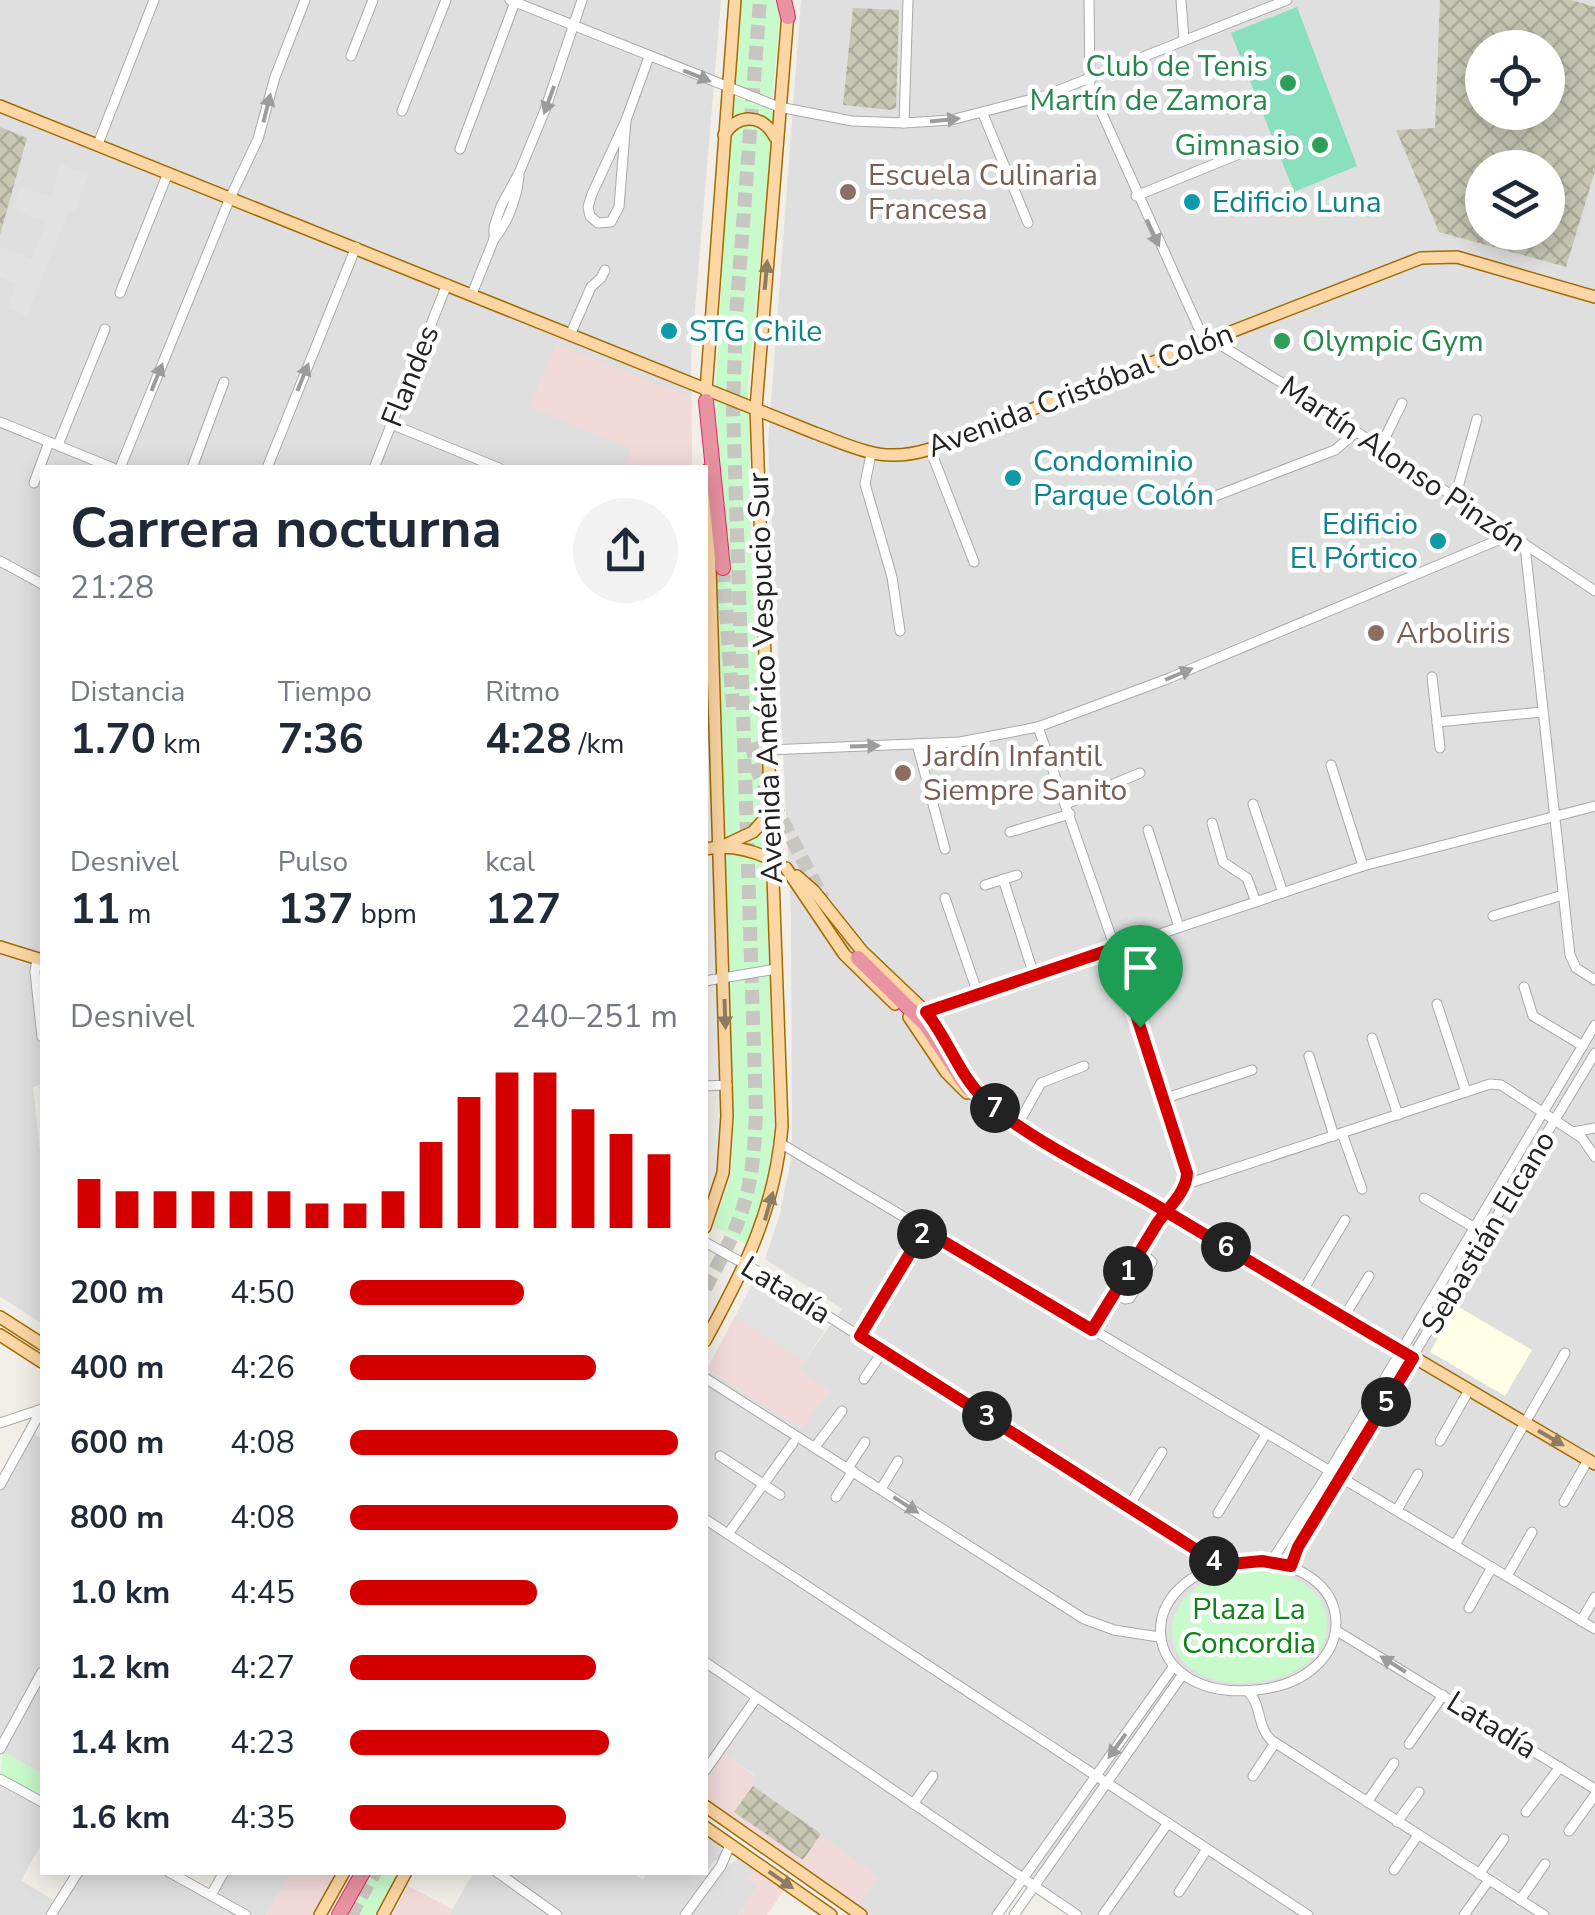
<!DOCTYPE html>
<html lang="es">
<head>
<meta charset="utf-8">
<style>
  :root { --surface:#fff; --page:#f2f2f3; --text:#1f2937; --muted:#747a83; --accent:#d40000 }
  body { margin:0; font-family:"Nunito Sans",sans-serif; background:var(--page); color:var(--text); height:100vh; display:flex; flex-direction:column; font-size:38px; white-space:nowrap }
  * { box-sizing:border-box; margin:0 }
  p { font-size:32px; color:var(--muted) }
  .icon { flex:none; width:55px; height:55px; fill:none; stroke:currentColor; stroke-width:2; stroke-linecap:round; stroke-linejoin:round }
  .map { position:relative; flex:1; overflow:hidden }
  .sheet { position:absolute; left:40px; top:465px; width:668px; height:1410px; display:flex; flex-direction:column; background:var(--surface); border-radius:0px; box-shadow:0 5px 25px #0003 }
  .sheet>* { flex:none }
  .fabs { position:absolute; left:1465px; top:30px; display:grid; gap:20px }
  .fabs a { display:grid; place-items:center; width:100px; height:100px; border-radius:50%; background:var(--surface); box-shadow:0 5px 25px #0003; font-size:50px }
  .pin { position:absolute; display:grid; place-items:center; width:85px; height:85px; color:#fff; margin:-102px -42px; border-radius:50% 50% 50% 0; rotate:-45deg; box-shadow:0 0 10px #0007 }
  .pin .icon { rotate:45deg }
  .km { position:absolute; width:50px; height:50px; margin:-25px; border-radius:50%; background:#222; color:#fff; font-size:28px; line-height:50px; text-align:center }
  .round { display:grid; place-items:center; flex:none; width:105px; height:105px; border-radius:52px; background:var(--page) }
  .overview { display:flex; align-items:center; justify-content:space-between; height:170px; padding:0 30px }
  h1 { font-size:55px; font-weight:700; line-height:75px }
  .figures { display:grid; grid-template-columns:repeat(3,1fr); gap:15px; height:170px; padding:10px 30px }
  .figures div { display:grid; align-content:center }
  .figures b { font-size:42px; font-weight:700 }
  .figures small { font-size:28px; font-weight:400 }
  .figures p { font-size:28px }
  .chart { height:280px; padding:20px 30px }
  .chart p { display:flex; justify-content:space-between }
  .chart svg { width:100%; height:180px; margin-top:10px; stroke:var(--accent); stroke-width:6 }
  ul { padding:0 30px; list-style:none; font-size:32px }
  li { display:grid; grid-template-columns:160px 120px 1fr; align-items:center; height:75px }
  li i { height:25px; border-radius:12px; background:var(--accent) }
  .map>svg:first-child { display:block }
  .residential { fill:#e0dfdf; fill-rule:evenodd }
  .commercial { fill:#f2dad9 }
  .education { fill:#ffffe5 }
  .construction { fill:url(#construction-cross-hatch); fill-rule:evenodd }
  .park { fill:#c8facc }
  .pitch { fill:#88e0be }
  .parking { fill:#e2e2e2 }
  .lines { fill:none; stroke-linecap:round; stroke-linejoin:round }
  .highway-tunnel { stroke:#c8c6c1; stroke-width:14; stroke-dasharray:14 7; stroke-linecap:butt }
  .minor-casing { stroke:#a9a9a9; stroke-width:11 }
  .major-casing { stroke:#a06b00; stroke-width:14 }
  .highway-casing { stroke:#dc2a67; stroke-width:16 }
  .minor { stroke:#fff; stroke-width:9 }
  .major { stroke:#fcd6a4; stroke-width:11 }
  .highway { stroke:#e892a2; stroke-width:14 }
  .oneway { fill:#9c9c9c }
  .oneway2 { fill:#8f7c63 }
  .route-casing { stroke:#fff; stroke-width:20 }
  .route { stroke:#d40000; stroke-width:12 }
  .leisure-dot { fill:#2e9e5b; stroke:#fff; stroke-width:4 }
  .education-dot { fill:#8d6e63; stroke:#fff; stroke-width:4 }
  .culture-dot { fill:#0f9aa8; stroke:#fff; stroke-width:4 }
  .labels { text-anchor:middle; stroke-width:9; stroke-linejoin:round; paint-order:stroke }
  .leisure-label { font-size:30px; fill:#27864d; stroke:#fff; text-anchor:end }
  .education-label { font-size:30px; fill:#785e54; stroke:#fff; text-anchor:start }
  .culture-label { font-size:30px; fill:#0d838f; stroke:#fff; text-anchor:start }
  .street-label { font-size:30px; fill:#222; stroke:#fff }
  .park-label { font-size:30px; fill:#0c8416; stroke:#fff }
</style>
</head>
<body>
<div class="map">
<svg width="1595" height="1915" viewBox="0 0 1595 1915">
  <defs>
    <pattern id="construction-cross-hatch" width="8" height="8" patternUnits="userSpaceOnUse" patternTransform="scale(2.5)"><rect width="8" height="8" fill="#c7c7b4"/><path d="M0 0l8 8M0 8l8-8" fill="none" stroke="#abab9a"/></pattern>
  </defs>
  <rect width="100%" height="100%" fill="#f2efe9"/>
  <g class="residential">
    <polygon points="0,0 721,0 691,357 692,467 42,468 42,1084 33,1087 42,1169 42,1323 0,1297"/>
    <path d="M801 0H1595V1915H1086L705 1656V1376L711 1372 802 1428 798 1370 842 1309 765 1259 780 1214 792 1154 791 916 768 443ZM1482 48H1548V112H1482ZM1482 168H1548V232H1482Z"/>
    <polygon points="33,1433 42,1439 42,1664 0,1741 0,1493"/>
    <polygon points="705,1668 745,1695 748,1701 707,1760"/>
    <polygon points="42,1680 42,1773 3,1752"/>
    <polygon points="761,1706 1015,1879 1018,1882 995,1915 870,1915 857,1906 877,1877 750,1784 755,1775 724,1754 755,1707"/>
    <polygon points="0,1785 42,1808 42,1843 21,1880 56,1902 44,1915 0,1915"/>
    <polygon points="705,1835 719,1845 723,1853 719,1860 715,1860 706,1872 709,1874 679,1915 564,1915 511,1876 513,1872 632,1872 642,1880 648,1873 705,1872"/>
    <polygon points="738,1859 755,1870 748,1879 758,1886 738,1915 690,1915 725,1867"/>
    <polygon points="82,1872 160,1873 238,1915 55,1915"/>
    <polygon points="474,1872 490,1873 552,1915 449,1915"/>
    <polygon points="228,1873 291,1873 266,1915 255,1915 222,1897 219,1890"/>
  </g>
  <g class="commercial">
    <polygon points="556,344 691,397 692,467 624,467 631,449 530,407"/>
    <polygon points="752,1285 824,1331 799,1370 830,1391 802,1428 707,1369"/>
    <polygon points="724,1753 755,1776 750,1784 878,1877 857,1906 705,1799 705,1781"/>
    <polygon points="755,1870 784,1890 767,1915 738,1915 758,1886 748,1879"/>
    <polygon points="297,1872 340,1873 316,1915 266,1915 291,1873"/>
    <polygon points="408,1886 452,1909 449,1915 392,1915"/>
  </g>
  <polygon class="education" points="1457,1306 1532,1350 1505,1396 1430,1352"/>
  <g class="construction">
    <path d="M1440 0H1572L1595 7V171L1566 267 1439 232 1396 130 1435 128ZM1482 48H1548V112H1482ZM1482 168H1548V232H1482Z"/>
    <polygon points="853,8 899,10 896,108 890,110 843,105"/>
    <polygon points="0,127 27,138 0,235"/>
    <polygon points="753,1786 821,1834 803,1860 734,1812"/>
  </g>
  <g class="park">
    <polygon points="741,0 782,0 772,97 734,85"/>
    <path d="M732 96 775 110 748 385 751 557 764 799 774 1131C770 1172 762 1207 747 1245L714 1226 730 1179 734 1133 715 545 714 414Z"/>
    <path d="M1243 1570C1353 1566 1353 1673 1255 1682 1151 1692 1142 1585 1243 1570Z"/>
    <polygon points="3,1752 42,1773 42,1798 0,1775"/>
    <polygon points="370,1873 398,1873 375,1915 344,1915"/>
  </g>
  <polygon class="pitch" points="1297,7 1357,166 1294,192 1231,33"/>
  <g class="parking">
    <polygon points="61,164 89,175 75,210 68,213 27,316 7,308 16,284 0,277 0,246 32,259 46,223 13,209 21,186 50,197"/>
    <polygon points="752,1285 824,1331 804,1361 735,1317"/>
  </g>
  <g class="lines">
    <g class="highway-tunnel">
      <polyline points="723,568 733,707"/>
      <polyline points="751,743 759,775 823,899"/>
      <polyline points="833,919 848,947 858,958"/>
      <path d="M705 1288C745 1217 753 1192 756 1111L733 408 736 316 760 0"/>
      <polyline points="351,1915 375,1872"/>
    </g>
    <defs>
      <g id="minor">
        <polyline points="510,0 779,107 852,121 904,123 951,120 1044,96 1287,0"/>
        <polyline points="1089,0 1090,87 1201,333 1300,394 1595,591"/>
        <polyline points="1181,0 1184,40"/>
        <polyline points="351,56 373,0"/>
        <polyline points="402,111 446,0"/>
        <polyline points="983,114 1028,223"/>
        <polyline points="626,120 619,207 611,222 598,223 590,216 588,207 592,194 626,120 649,57"/>
        <polyline points="904,123 908,0"/>
        <polyline points="98,144 154,0"/>
        <polyline points="460,149 515,2"/>
        <polyline points="1136,196 1249,150"/>
        <path d="M494 239C508 223 517 197 519 176"/>
        <polyline points="120,293 168,173"/>
        <polyline points="472,294 494,239 494,227 501,206 519,173 545,110 582,0"/>
        <polyline points="571,333 591,287 601,278 605,270"/>
        <polyline points="0,422 113,468"/>
        <polyline points="391,424 499,468"/>
        <polyline points="58,445 105,329"/>
        <polyline points="1380,448 1402,403"/>
        <polyline points="930,449 974,562"/>
        <polyline points="871,454 865,484 892,577 900,631"/>
        <polyline points="120,468 230,198 258,139 275,77 305,0"/>
        <polyline points="192,468 224,382"/>
        <polyline points="267,468 356,247"/>
        <polyline points="374,468 447,284"/>
        <polyline points="34,483 49,442"/>
        <polyline points="1455,498 1477,419"/>
        <polyline points="1205,500 1335,450 1356,432"/>
        <polyline points="1525,546 1570,955 1576,968 1595,980"/>
        <polyline points="0,561 42,584"/>
        <polyline points="1432,677 1440,748"/>
        <polyline points="1437,722 1542,712"/>
        <polyline points="1038,727 1115,948 1187,1173 1187,1184 1158,1222 1092,1330"/>
        <polyline points="917,744 945,849"/>
        <polyline points="768,750 960,742 1038,727 1167,679 1510,535"/>
        <polyline points="1331,765 1363,866"/>
        <polyline points="1066,804 1140,773"/>
        <polyline points="1253,804 1283,893"/>
        <polyline points="1212,823 1223,862 1247,878 1256,902"/>
        <polyline points="1148,830 1179,927"/>
        <polyline points="1010,832 1070,814"/>
        <polyline points="1003,879 1034,975"/>
        <polyline points="985,885 1017,875"/>
        <polyline points="945,898 978,994"/>
        <polyline points="1493,916 1563,895"/>
        <polyline points="37,959 35,972 42,1037"/>
        <polyline points="705,981 776,969"/>
        <polyline points="1524,987 1533,1016 1583,1046"/>
        <polyline points="1437,1004 1466,1092"/>
        <polyline points="926,1012 1363,866 1595,806"/>
        <polyline points="1372,1038 1398,1115"/>
        <polyline points="1309,1056 1334,1136"/>
        <polyline points="705,1086 727,1085"/>
        <polyline points="1163,1099 1252,1070"/>
        <polyline points="1018,1124 1041,1083 1084,1066"/>
        <polyline points="1573,1132 1595,1128"/>
        <polyline points="1342,1133 1362,1189"/>
        <polyline points="780,1143 1595,1629"/>
        <polyline points="1187,1184 1490,1084 1501,1085 1582,1138 1595,1157"/>
        <polyline points="1424,1198 1475,1228"/>
        <polyline points="705,1242 757,1271 1220,1565"/>
        <polyline points="1302,1292 1345,1220"/>
        <polyline points="1115,1293 1125,1299 1130,1298 1152,1262 1140,1251"/>
        <polyline points="1344,1317 1369,1276"/>
        <polyline points="860,1337 925,1230"/>
        <polyline points="705,1378 1084,1619 1114,1630 1159,1637"/>
        <polyline points="864,1379 883,1351"/>
        <polyline points="0,1423 42,1409"/>
        <polyline points="1440,1441 1469,1390"/>
        <polyline points="815,1447 842,1411"/>
        <polyline points="720,1456 780,1495"/>
        <polyline points="848,1468 865,1442"/>
        <polyline points="0,1485 42,1409"/>
        <polyline points="881,1489 898,1461"/>
        <polyline points="836,1497 853,1471"/>
        <polyline points="1564,1502 1588,1460"/>
        <polyline points="1129,1506 1162,1452"/>
        <polyline points="1397,1510 1418,1474"/>
        <polyline points="1218,1513 1266,1434"/>
        <polyline points="705,1519 1308,1915"/>
        <polyline points="728,1534 793,1443"/>
        <polyline points="1455,1545 1565,1353"/>
        <path d="M1244 1561C1365 1558 1364 1680 1256 1690 1136 1702 1126 1575 1244 1561Z"/>
        <polyline points="1271,1562 1329,1472 1595,1025"/>
        <polyline points="1291,1566 1298,1547 1595,1053"/>
        <polyline points="1507,1576 1532,1532"/>
        <polyline points="1469,1608 1492,1567"/>
        <polyline points="1581,1621 1595,1597"/>
        <polyline points="1337,1631 1595,1789"/>
        <polyline points="705,1662 1077,1915"/>
        <path d="M1247 1691C1262 1703 1256 1725 1271 1740L1544 1915"/>
        <polyline points="1409,1744 1443,1695"/>
        <polyline points="0,1749 42,1672"/>
        <polyline points="705,1771 757,1697"/>
        <polyline points="1253,1776 1275,1743"/>
        <polyline points="0,1779 42,1802"/>
        <polyline points="1367,1802 1394,1763"/>
        <polyline points="913,1804 933,1776"/>
        <polyline points="1526,1812 1560,1767"/>
        <polyline points="1397,1822 1419,1792"/>
        <polyline points="1569,1831 1595,1795"/>
        <polyline points="1394,1870 1418,1835"/>
        <polyline points="169,1872 246,1915"/>
        <polyline points="497,1872 557,1915"/>
        <polyline points="1479,1874 1504,1839"/>
        <polyline points="1179,1892 1207,1849"/>
        <polyline points="211,1895 224,1872"/>
        <polyline points="1520,1900 1545,1864"/>
        <polyline points="51,1915 78,1872"/>
        <polyline points="685,1915 721,1866 730,1845"/>
        <polyline points="997,1915 1174,1666"/>
        <polyline points="1014,1915 1183,1674"/>
        <polyline points="1103,1915 1168,1823"/>
        <polyline points="1464,1915 1489,1880"/>
      </g>
      <g id="major">
        <path d="M0 106 815 433C859 449 883 464 930 449L1421 258 1457 257 1595 297"/>
        <path d="M724 135C738 113 763 114 775 137"/>
        <polyline points="706,391 735,0"/>
        <polyline points="723,846 753,832 771,812"/>
        <path d="M705 849C730 844 756 851 778 863"/>
        <polyline points="786,868 844,954 895,1004"/>
        <polyline points="797,876 814,891 862,951 926,1012 952,1053"/>
        <polyline points="0,947 42,960"/>
        <polyline points="909,1017 946,1072 967,1093"/>
        <polyline points="1004,1116 1595,1464"/>
        <polyline points="705,1227 723,1173 727,1116 707,470"/>
        <polyline points="0,1317 42,1344"/>
        <polyline points="0,1335 42,1362"/>
        <path d="M705 1341C745 1268 775 1210 782 1126L756 408 788 13"/>
        <polyline points="705,1806 861,1915"/>
        <polyline points="705,1827 831,1915"/>
        <polyline points="320,1915 344,1872"/>
        <polyline points="383,1915 406,1872"/>
      </g>
      <g id="highway">
        <polyline points="784,0 788,17"/>
        <polyline points="706,401 723,568"/>
        <polyline points="858,958 926,1025 968,1088 1008,1118"/>
        <polyline points="339,1915 363,1872"/>
      </g>
    </defs>
    <use href="#minor" class="minor-casing"/>
    <use href="#major" class="major-casing"/>
    <use href="#highway" class="highway-casing"/>
    <use href="#minor" class="minor"/>
    <use href="#major" class="major"/>
    <use href="#highway" class="highway"/>
  </g>
  <defs><path id="oneway-solid" d="M-6-.8H1V-3.2L6.5 0L1 3.2V.8H-6Z" transform="scale(2.5)"/></defs>
  <g class="oneway">
    <use href="#oneway-solid" transform="translate(697 76) rotate(22)"/>
    <use href="#oneway-solid" transform="translate(549 100) rotate(110)"/>
    <use href="#oneway-solid" transform="translate(267 108) rotate(-76)"/>
    <use href="#oneway-solid" transform="translate(945 120) rotate(-6)"/>
    <use href="#oneway-solid" transform="translate(1153 233) rotate(65)"/>
    <use href="#oneway-solid" transform="translate(157 377) rotate(-68)"/>
    <use href="#oneway-solid" transform="translate(303 377) rotate(-68)"/>
    <use href="#oneway-solid" transform="translate(1179 674) rotate(-23)"/>
    <use href="#oneway-solid" transform="translate(865 746) rotate(-2)"/>
    <use href="#oneway-solid" transform="translate(906 1505) rotate(33)"/>
    <use href="#oneway-solid" transform="translate(1393 1664) rotate(-148)"/>
    <use href="#oneway-solid" transform="translate(1117 1746) rotate(126)"/>
  </g>
  <g class="oneway2">
    <use href="#oneway-solid" transform="translate(766 275) rotate(-85)"/>
    <use href="#oneway-solid" transform="translate(725 1014) rotate(88)"/>
    <use href="#oneway-solid" transform="translate(769 1206) rotate(-74)"/>
    <use href="#oneway-solid" transform="translate(1551 1438) rotate(30)"/>
    <use href="#oneway-solid" transform="translate(781 1880) rotate(35)"/>
  </g>
  <g class="lines">
    <defs>
      <path id="route" d="M1140 1027 1187 1173C1187 1191 1169 1207 1158 1222L1092 1330 924 1230 860 1336 1220 1565 1262 1561 1291 1566 1298 1547 1413 1358C1325 1307 1239 1255 1152 1203 1102 1174 1020 1135 981 1096 958 1072 947 1038 926 1012L1115 948 1140 1027"/>
    </defs>
    <use href="#route" class="route-casing"/>
    <use href="#route" class="route"/>
  </g>
  <g class="leisure-dot">
    <circle cx="1288" cy="83" r="10"/>
    <circle cx="1320" cy="145" r="10"/>
    <circle cx="1282" cy="341" r="10"/>
  </g>
  <g class="education-dot">
    <circle cx="848" cy="192" r="10"/>
    <circle cx="1376" cy="633" r="10"/>
    <circle cx="903" cy="773" r="10"/>
  </g>
  <g class="culture-dot">
    <circle cx="1192" cy="202" r="10"/>
    <circle cx="669" cy="331" r="10"/>
    <circle cx="1013" cy="478" r="10"/>
    <circle cx="1438" cy="541" r="10"/>
  </g>
  <g class="labels">
    <g class="leisure-label">
      <text x="1268" y="76">Club de Tenis<tspan x="1268" dy="34">Martín de Zamora</tspan></text>
      <text x="1300" y="155">Gimnasio</text>
      <text x="1302" y="351" text-anchor="start">Olympic Gym</text>
    </g>
    <g class="education-label">
      <text x="868" y="185">Escuela Culinaria<tspan x="868" dy="34">Francesa</tspan></text>
      <text x="1396" y="643">Arboliris</text>
      <text x="923" y="766">Jardín Infantil<tspan x="923" dy="34">Siempre Sanito</tspan></text>
    </g>
    <g class="culture-label">
      <text x="1212" y="212">Edificio Luna</text>
      <text x="689" y="341">STG Chile</text>
      <text x="1033" y="471">Condominio<tspan x="1033" dy="34">Parque Colón</tspan></text>
      <text x="1418" y="534" text-anchor="end">Edificio<tspan x="1418" dy="34">El Pórtico</tspan></text>
    </g>
    <g class="street-label">
      <text transform="translate(410 376) rotate(-68)" y="10">Flandes</text>
      <text transform="translate(1080 390) rotate(-21)" y="10">Avenida Cristóbal Colón</text>
      <text transform="translate(1403 464) rotate(34)" y="10">Martín Alonso Pinzón</text>
      <text transform="translate(765 678) rotate(-92)" y="10">Avenida Américo Vespucio Sur</text>
      <text transform="translate(1488 1232) rotate(-59)" y="10">Sebastián Elcano</text>
      <text transform="translate(786 1290) rotate(32)" y="10">Latadía</text>
      <text transform="translate(1492 1725) rotate(32)" y="10">Latadía</text>
    </g>
    <g class="park-label">
      <text x="1249" y="1619">Plaza La<tspan x="1249" dy="34">Concordia</tspan></text>
    </g>
  </g>
</svg>
<div class="fabs">
<a><svg class="icon" aria-label="locate" viewBox="0 0 24 24"><circle cx="12" cy="12" r="6"/><path d="M12 2v4M12 18v4M2 12h4M18 12h4"/></svg></a>
<a><svg class="icon" aria-label="layers" viewBox="0 0 24 24"><path d="M12 4l9 5-9 5-9-5zM3 14l9 5 9-5"/></svg></a>
</div>
<div class="pin" style="left:1140px;top:1027px;background:#1e9e55"><svg class="icon" aria-label="arrive" viewBox="0 0 24 24"><path d="M6 21V4h12l-3 4 3 4H6"/></svg></div>
<b class="km" style="left:1128px;top:1271px">1</b>
<b class="km" style="left:922px;top:1234px">2</b>
<b class="km" style="left:987px;top:1416px">3</b>
<b class="km" style="left:1214px;top:1561px">4</b>
<b class="km" style="left:1386px;top:1402px">5</b>
<b class="km" style="left:1226px;top:1247px">6</b>
<b class="km" style="left:995px;top:1108px">7</b>
<section class="sheet">
<div class="overview"><div><h1>Carrera nocturna</h1><p>21:28</p></div><a class="round"><svg class="icon" aria-label="share" viewBox="0 0 24 24"><path d="M12 15V3M7 8l5-5 5 5M5 13v7h14v-7"/></svg></a></div>
<div class="figures">
<div><p>Distancia</p><b>1.70<small> km</small></b></div>
<div><p>Tiempo</p><b>7:36</b></div>
<div><p>Ritmo</p><b>4:28<small> /km</small></b></div>
</div>
<div class="figures">
<div><p>Desnivel</p><b>11<small> m</small></b></div>
<div><p>Pulso</p><b>137<small> bpm</small></b></div>
<div><p>kcal</p><b>127</b></div>
</div>
<div class="chart"><p><span>Desnivel</span>240–251 m</p>
<svg viewBox="0 0 160 44" preserveAspectRatio="none"><path d="M5 44V32M15 44V35M25 44V35M35 44V35M45 44V35M55 44V35M65 44V38M75 44V38M85 44V35M95 44V23M105 44V12M115 44V6M125 44V6M135 44V15M145 44V21M155 44V26"/></svg>
</div>
<ul>
<li><b>200 m</b>4:50<i style="width:53%"></i></li>
<li><b>400 m</b>4:26<i style="width:75%"></i></li>
<li><b>600 m</b>4:08<i style="width:100%"></i></li>
<li><b>800 m</b>4:08<i style="width:100%"></i></li>
<li><b>1.0 km</b>4:45<i style="width:57%"></i></li>
<li><b>1.2 km</b>4:27<i style="width:75%"></i></li>
<li><b>1.4 km</b>4:23<i style="width:79%"></i></li>
<li><b>1.6 km</b>4:35<i style="width:66%"></i></li>
</ul>
</section>
</div>
</body>
</html>
